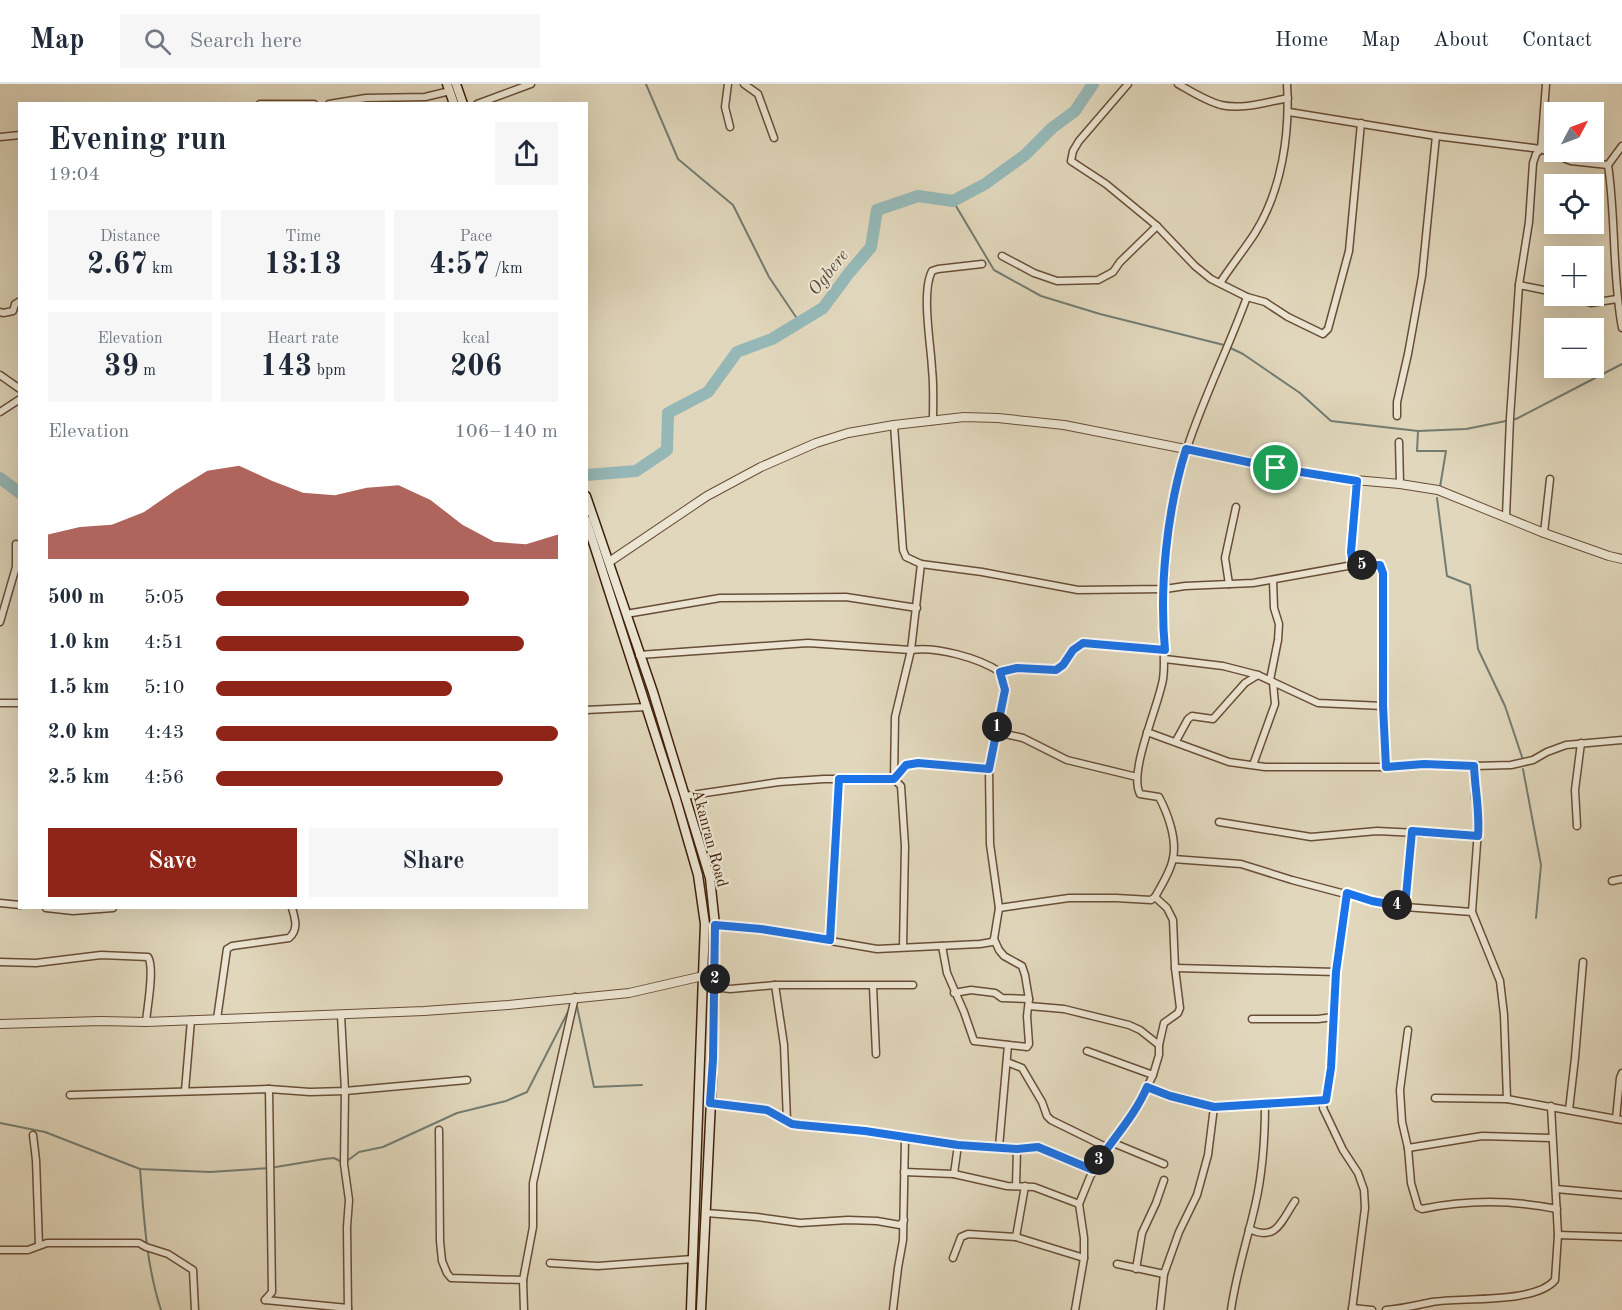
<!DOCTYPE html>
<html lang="en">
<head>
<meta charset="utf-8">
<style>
  :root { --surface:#fff; --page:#f6f6f7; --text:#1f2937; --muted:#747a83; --line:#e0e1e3; --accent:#8f2418 }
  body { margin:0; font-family:"Old Standard TT",serif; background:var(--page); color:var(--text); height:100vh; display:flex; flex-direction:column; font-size:22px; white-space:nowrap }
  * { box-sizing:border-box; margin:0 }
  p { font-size:20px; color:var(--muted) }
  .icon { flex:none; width:33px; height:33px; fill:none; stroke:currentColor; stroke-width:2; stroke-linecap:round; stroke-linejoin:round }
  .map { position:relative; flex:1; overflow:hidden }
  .side { position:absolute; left:18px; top:18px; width:570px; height:807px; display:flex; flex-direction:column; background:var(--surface); border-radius:0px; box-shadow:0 6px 24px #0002 }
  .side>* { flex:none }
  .needle { width:39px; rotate:49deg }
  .buttons { position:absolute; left:1544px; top:18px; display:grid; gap:12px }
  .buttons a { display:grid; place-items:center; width:60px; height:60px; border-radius:0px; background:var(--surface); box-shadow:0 6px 24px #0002; font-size:30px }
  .pin { position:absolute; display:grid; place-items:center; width:51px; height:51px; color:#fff; margin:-26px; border:3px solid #fff; border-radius:50%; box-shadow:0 2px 6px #0007 }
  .km { position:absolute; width:30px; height:30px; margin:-15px; border-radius:50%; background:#222; color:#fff; font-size:16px; line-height:30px; text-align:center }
  .round { display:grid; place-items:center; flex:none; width:63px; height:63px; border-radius:0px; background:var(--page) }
  .summary { display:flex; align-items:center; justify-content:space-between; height:102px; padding:0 30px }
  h1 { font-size:33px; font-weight:700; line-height:45px }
  .stats { display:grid; grid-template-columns:repeat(3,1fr); gap:9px; height:102px; padding:6px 30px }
  .stats div { display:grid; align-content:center; border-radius:0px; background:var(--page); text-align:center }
  .stats b { font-size:30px; font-weight:700 }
  .stats small { font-size:16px; font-weight:400 }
  .stats p { font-size:16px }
  .chart { height:168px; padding:12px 30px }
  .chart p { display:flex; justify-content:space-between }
  .chart svg { width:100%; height:108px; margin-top:6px; fill:var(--accent); opacity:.7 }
  .primary-button { display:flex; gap:12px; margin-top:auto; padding:12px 30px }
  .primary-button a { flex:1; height:69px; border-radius:0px; background:var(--accent); color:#fff; font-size:24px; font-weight:700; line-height:69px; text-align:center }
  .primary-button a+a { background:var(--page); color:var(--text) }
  ul { padding:0 30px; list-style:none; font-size:20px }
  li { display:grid; grid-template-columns:96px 72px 1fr; align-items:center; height:45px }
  li i { height:15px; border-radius:8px; background:var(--accent) }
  header { display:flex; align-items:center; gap:36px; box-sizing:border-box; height:84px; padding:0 30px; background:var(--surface); border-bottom:2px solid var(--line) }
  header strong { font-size:28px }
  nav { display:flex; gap:33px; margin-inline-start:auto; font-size:21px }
  .search { width:420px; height:54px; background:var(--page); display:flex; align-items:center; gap:15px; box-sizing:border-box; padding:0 21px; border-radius:0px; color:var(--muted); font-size:22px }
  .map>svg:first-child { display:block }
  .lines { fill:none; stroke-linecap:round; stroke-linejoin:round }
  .stream { stroke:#737c71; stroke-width:2 }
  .river { stroke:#95b8b7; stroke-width:12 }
  .minor-casing { stroke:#684e36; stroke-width:9 }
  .tertiary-casing { stroke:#684e36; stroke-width:10 }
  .secondary-casing { stroke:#3f2109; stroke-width:11 }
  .minor { stroke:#ece5d3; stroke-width:6 }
  .tertiary { stroke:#ece5d3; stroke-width:8 }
  .secondary { stroke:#ece5d3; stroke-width:8 }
  .route-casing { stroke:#fff; stroke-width:12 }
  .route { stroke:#1a73e8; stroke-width:8 }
  .labels { text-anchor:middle; stroke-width:4.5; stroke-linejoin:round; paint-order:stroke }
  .street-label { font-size:16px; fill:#3f2109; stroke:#ece5d3 }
  .water-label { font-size:18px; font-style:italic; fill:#544734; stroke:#ece5d3 }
</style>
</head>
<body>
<header>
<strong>Map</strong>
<div class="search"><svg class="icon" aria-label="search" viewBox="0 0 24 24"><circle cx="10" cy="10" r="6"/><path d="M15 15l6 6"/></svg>Search here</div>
<nav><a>Home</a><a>Map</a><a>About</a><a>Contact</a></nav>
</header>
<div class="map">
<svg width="1622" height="1226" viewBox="0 0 1622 1226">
  <rect width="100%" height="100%" fill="#e1d7bc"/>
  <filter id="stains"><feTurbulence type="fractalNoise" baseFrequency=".00333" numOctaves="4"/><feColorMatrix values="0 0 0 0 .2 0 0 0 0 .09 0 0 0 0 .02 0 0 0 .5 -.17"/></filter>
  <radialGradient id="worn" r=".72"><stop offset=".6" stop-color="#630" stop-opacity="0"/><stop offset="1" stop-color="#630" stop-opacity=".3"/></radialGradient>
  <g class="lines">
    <g class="stream">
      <polyline points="646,0 678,75 733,121 769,193 800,239"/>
      <polyline points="953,117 994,186 1041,212 1100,230 1224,261 1243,270 1300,309 1331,337 1418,347 1466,345 1516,335 1622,280"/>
      <polyline points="1418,347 1417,367 1446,367 1440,403"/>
      <polyline points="1437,414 1447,492 1470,501 1478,565 1505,622 1523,676"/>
      <polyline points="1523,685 1541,781 1536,834"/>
      <polyline points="576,918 594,1003 642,1001"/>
      <polyline points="0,1039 45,1048 140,1085 210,1088 270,1084 324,1075 334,1074 342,1078"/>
      <polyline points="347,1077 359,1068 383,1063 457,1029 506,1017 527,1008 571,922"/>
      <path d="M140 1085C144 1133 146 1180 161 1226"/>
    </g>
    <g class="river">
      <polyline points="586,391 636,387 667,366 668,329 708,308 737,268 772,255 823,224 849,189 871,163 877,126 918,112 953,117 985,100 1025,71 1052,44 1075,27 1093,0"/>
      <polyline points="0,394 20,409"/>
    </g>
    <defs>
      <g id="minor">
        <polyline points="728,0 725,23 730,43"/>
        <polyline points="744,0 758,10 774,54"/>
        <polyline points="1128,0 1079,57 1073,67 1071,77 1106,100 1157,142 1195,182 1211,195 1247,213 1265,218 1288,233 1323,250 1328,245 1349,167 1361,39"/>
        <path d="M1178 0C1192 8 1206 17 1221 21 1243 26 1267 18 1288 14"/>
        <polyline points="260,20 314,20"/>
        <polyline points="329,20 366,14 425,13 450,7"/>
        <polyline points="477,20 531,0"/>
        <polyline points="1289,28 1436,52 1541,65 1571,77 1608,81"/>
        <polyline points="0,53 20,51"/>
        <path d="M1622 62 1608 81C1616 135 1612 190 1622 244"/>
        <polyline points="1002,172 1034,189 1057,197 1098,196 1113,188 1120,178 1157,142"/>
        <path d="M1220 199C1231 182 1244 166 1255 149 1282 106 1290 49 1287 0"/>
        <polyline points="1519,201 1554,208"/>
        <polyline points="1565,212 1591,219 1617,215"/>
        <polyline points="0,228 3,229 13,227 15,220 20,217"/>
        <polyline points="0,291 20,305"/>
        <polyline points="0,328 20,315"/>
        <polyline points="1397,332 1397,318 1408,270 1422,192 1436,52"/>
        <path d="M933 337C933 320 934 302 932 285 931 261 921 208 932 187L938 185 982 180"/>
        <polyline points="894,341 903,466 906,473 921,480 911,566 895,633 894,695 901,702 905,762 903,863"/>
        <polyline points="1399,358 1400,400"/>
        <polyline points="1506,433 1510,334 1519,201 1529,138 1533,79 1536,70 1541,65 1546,0"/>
        <polyline points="1544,449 1550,395"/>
        <polyline points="921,480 982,488 1078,506 1165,505 1185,502 1253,499 1353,481 1380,481 1383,489 1383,622 1386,683"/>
        <polyline points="1353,481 1351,468 1357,397"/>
        <polyline points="1229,500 1225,474 1236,423"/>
        <polyline points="626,530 720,514 846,513 917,524"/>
        <polyline points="0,538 16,483 16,460"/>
        <path d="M639 571 808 559 911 566C936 562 979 574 1000 588L1005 606 989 685 990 760 999 824 994 855 999 866 1004 872 1022 882 1025 891 1029 915 1027 932 1029 960 1027 963 974 957 964 928 947 889 942 862"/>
        <polyline points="1165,575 1223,582 1258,591 1318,619 1383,622"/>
        <polyline points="1000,588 1017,584 1056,586 1063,581 1073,566 1083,559 1165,566"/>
        <polyline points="1270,596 1278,556 1279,540 1274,524 1273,496"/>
        <polyline points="0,619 20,619"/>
        <polyline points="586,626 647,623"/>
        <polyline points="996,648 1023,654 1067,676 1137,693"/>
        <polyline points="1147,648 1229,678 1265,683 1386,683 1424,680 1474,682 1511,681 1533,676 1547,668 1566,661 1622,656"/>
        <polyline points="1176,657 1188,635 1192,632 1213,635 1245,599 1258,591"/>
        <polyline points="1253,681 1275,620 1273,598"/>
        <polyline points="1474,682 1475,714 1479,732 1472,828 1500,897 1504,931 1507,1015"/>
        <polyline points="685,712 779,698 824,695 894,695 905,681 918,679 989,685"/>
        <polyline points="1219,738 1311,753 1377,747 1478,752"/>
        <polyline points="1577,742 1575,706 1581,659"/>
        <polyline points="1173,775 1241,780 1292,796 1372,817 1405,823 1472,828"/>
        <polyline points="1612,797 1622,795"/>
        <polyline points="1347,809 1336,888 1331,984 1323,1024 1343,1066 1358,1089 1364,1106 1365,1124 1352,1226"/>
        <polyline points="0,819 20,821"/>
        <polyline points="1405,823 1412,747"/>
        <polyline points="46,824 73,827 113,824"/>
        <path d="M999 824 1069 814H1116L1151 816 1155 813C1161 802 1171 787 1173 774 1177 755 1168 730 1159 713L1140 710C1128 688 1159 621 1163 595 1166 574 1162 553 1162 532 1162 521 1164 511 1165 500 1166 479 1167 457 1170 436 1180 358 1220 287 1247 213"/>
        <polyline points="715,841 761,845 877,865 980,860 992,858 994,855"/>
        <polyline points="830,856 839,695"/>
        <path d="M0 878 36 879 101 871 148 873C155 884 147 924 146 938"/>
        <polyline points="1175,884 1336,888"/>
        <polyline points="775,901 784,961 787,1037"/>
        <polyline points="873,902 876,970"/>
        <polyline points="714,903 730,905 775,901 913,901"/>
        <polyline points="954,909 971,906 995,909 1002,914 1029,915"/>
        <polyline points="1029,922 1064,925 1129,941 1140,946 1159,961"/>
        <polyline points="341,931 345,1007 344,1080 349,1116 347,1143 348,1226"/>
        <path d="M217 935 227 865 232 862 289 854C299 845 295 835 292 824"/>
        <polyline points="1252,935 1318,935 1333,933"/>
        <path d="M1408 946 1400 1006 1402 1038 1408 1064 1411 1099 1418 1123 1422 1125C1466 1116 1513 1116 1557 1125"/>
        <polyline points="1087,967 1153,991"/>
        <polyline points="1007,978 1022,984 1042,1018 1047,1032 1051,1036 1106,1063"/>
        <polyline points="1147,1003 1170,1012 1214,1023 1326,1016"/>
        <polyline points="185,1007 191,936"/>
        <polyline points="70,1011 269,1005 310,1008 345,1007 467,996"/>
        <polyline points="1435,1014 1507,1015 1622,1036"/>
        <polyline points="710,1019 767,1026 792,1039 800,1041 865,1047 958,1061 1017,1065 1038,1063 1093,1086"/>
        <polyline points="1569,1026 1575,974 1583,878"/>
        <polyline points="1616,1035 1620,994 1622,989"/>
        <polyline points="439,1046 440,1157 442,1177 447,1189 451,1194 523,1196"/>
        <polyline points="33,1051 36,1076 39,1161"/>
        <polyline points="1111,1058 1164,1080"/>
        <polyline points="999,1063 1008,961"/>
        <polyline points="1408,1064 1482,1052 1551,1054"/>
        <polyline points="904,1088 954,1090 1007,1102 1034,1103 1079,1120"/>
        <polyline points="954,1090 958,1061"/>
        <polyline points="1016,1102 1017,1065"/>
        <polyline points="1556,1105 1622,1111"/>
        <polyline points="706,1129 757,1133 800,1139 848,1136 877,1137 900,1141 904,1136"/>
        <path d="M1249 1145C1277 1158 1281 1137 1295 1117"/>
        <polyline points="1558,1151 1622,1153"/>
        <polyline points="1016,1153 1025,1102"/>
        <polyline points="0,1166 28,1166 47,1159 139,1159 146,1163 168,1170 193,1186 195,1226"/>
        <polyline points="953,1174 961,1153 968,1150 1016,1153 1084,1174"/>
        <polyline points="550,1179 598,1182 693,1175"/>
        <polyline points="1117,1180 1164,1190"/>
        <polyline points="1136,1185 1142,1149 1156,1119 1164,1096"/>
        <polyline points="265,1216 272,1208 269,1005"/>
        <polyline points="265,1216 348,1224"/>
        <polyline points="1352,1224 1372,1226"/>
        <polyline points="524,1226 523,1196 533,1143 533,1099 575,913"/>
        <polyline points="893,1226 898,1184 903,1156 905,1054"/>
        <polyline points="1075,1226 1084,1174 1084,1154 1079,1120 1090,1093 1106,1063 1121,1047 1142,1014 1153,991 1159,971 1159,961 1164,939 1178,929 1180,924 1175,884 1173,836 1167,824 1155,813"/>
        <polyline points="1160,1226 1164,1190 1179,1148 1197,1111 1208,1071 1214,1023"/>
        <path d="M1231 1226C1236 1190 1247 1157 1255 1122 1263 1088 1265 1055 1265 1020"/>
        <path d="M1386 1226C1402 1225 1417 1221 1432 1218 1463 1213 1535 1220 1555 1196L1558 1151 1551 1022"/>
      </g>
      <g id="tertiary">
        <polyline points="609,478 707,412 761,383 816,359 848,349 894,341 964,333 998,334 1064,341 1332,394 1400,400 1438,406 1544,449 1609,472 1622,475"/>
        <polyline points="0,940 101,937 146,938 424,927 508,921 629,909 703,892"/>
      </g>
      <g id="secondary">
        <polyline points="447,0 454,20"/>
        <polyline points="456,0 463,20"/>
        <polyline points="586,412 653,608 710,794 715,841 714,903 713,975 701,1226"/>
        <polyline points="586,436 676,715 698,791 705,840 703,892 691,1226"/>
      </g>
    </defs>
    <use href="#minor" class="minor-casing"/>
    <use href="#tertiary" class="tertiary-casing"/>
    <use href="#secondary" class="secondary-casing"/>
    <use href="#minor" class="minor"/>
    <use href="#tertiary" class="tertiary"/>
    <use href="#secondary" class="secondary"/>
  </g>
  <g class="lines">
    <defs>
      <path id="route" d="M1186 365 1276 384 1357 397 1351 468 1353 482 1380 481 1383 489V622L1386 683 1424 680 1474 682C1475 706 1480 728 1478 752L1412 747 1405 823 1372 817 1347 809 1336 888 1331 984 1326 1016 1214 1023 1170 1012 1147 1003C1134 1034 1110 1057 1093 1086L1038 1063 1017 1065 958 1061 865 1047 800 1041 792 1040 767 1026 710 1019 713 975 715 841 761 845 830 856 839 695H894L906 681 918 679 989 685 1005 606 1000 588 1017 584 1056 586 1063 581 1073 566 1083 559 1165 566C1159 503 1167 426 1186 365Z"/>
    </defs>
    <use href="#route" class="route-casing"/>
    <use href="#route" class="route"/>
  </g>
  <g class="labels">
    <g class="street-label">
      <text transform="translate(711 754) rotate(75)" y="6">Akanran Road</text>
    </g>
    <g class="water-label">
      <text transform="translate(828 188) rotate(-51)" y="6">Ogbere</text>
    </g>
  </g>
  <rect width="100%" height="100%" filter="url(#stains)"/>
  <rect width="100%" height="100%" fill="url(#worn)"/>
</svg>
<div class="buttons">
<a><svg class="needle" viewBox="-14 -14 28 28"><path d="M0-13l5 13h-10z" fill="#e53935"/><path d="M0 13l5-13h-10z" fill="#747a83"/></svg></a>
<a><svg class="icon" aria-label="locate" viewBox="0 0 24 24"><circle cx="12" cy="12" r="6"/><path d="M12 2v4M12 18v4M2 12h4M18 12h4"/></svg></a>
<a>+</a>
<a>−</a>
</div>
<div class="pin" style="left:1276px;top:384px;background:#1e9e55"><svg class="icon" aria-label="arrive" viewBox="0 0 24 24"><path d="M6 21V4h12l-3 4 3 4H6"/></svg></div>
<b class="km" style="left:997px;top:643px">1</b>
<b class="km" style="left:715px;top:895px">2</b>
<b class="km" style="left:1099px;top:1076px">3</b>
<b class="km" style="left:1397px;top:821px">4</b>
<b class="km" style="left:1362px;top:481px">5</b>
<section class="side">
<div class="summary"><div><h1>Evening run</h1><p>19:04</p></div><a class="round"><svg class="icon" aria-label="share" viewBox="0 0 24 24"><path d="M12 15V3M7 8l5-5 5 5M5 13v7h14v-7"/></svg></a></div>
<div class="stats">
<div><p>Distance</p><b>2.67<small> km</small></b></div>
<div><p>Time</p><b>13:13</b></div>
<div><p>Pace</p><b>4:57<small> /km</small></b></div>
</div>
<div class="stats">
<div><p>Elevation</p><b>39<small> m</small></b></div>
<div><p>Heart rate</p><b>143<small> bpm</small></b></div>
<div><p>kcal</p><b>206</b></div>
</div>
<div class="chart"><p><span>Elevation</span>106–140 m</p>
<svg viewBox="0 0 160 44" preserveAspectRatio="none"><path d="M0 44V34L10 31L20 30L30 25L40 16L50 8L60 6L70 12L80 17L90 18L100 15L110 14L120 20L130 30L140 37L150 38L160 34V44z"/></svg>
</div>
<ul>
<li><b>500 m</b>5:05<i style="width:74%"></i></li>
<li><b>1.0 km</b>4:51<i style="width:90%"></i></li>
<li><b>1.5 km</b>5:10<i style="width:69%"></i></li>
<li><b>2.0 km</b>4:43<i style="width:100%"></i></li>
<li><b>2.5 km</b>4:56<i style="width:84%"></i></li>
</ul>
<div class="primary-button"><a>Save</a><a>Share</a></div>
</section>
</div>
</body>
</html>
